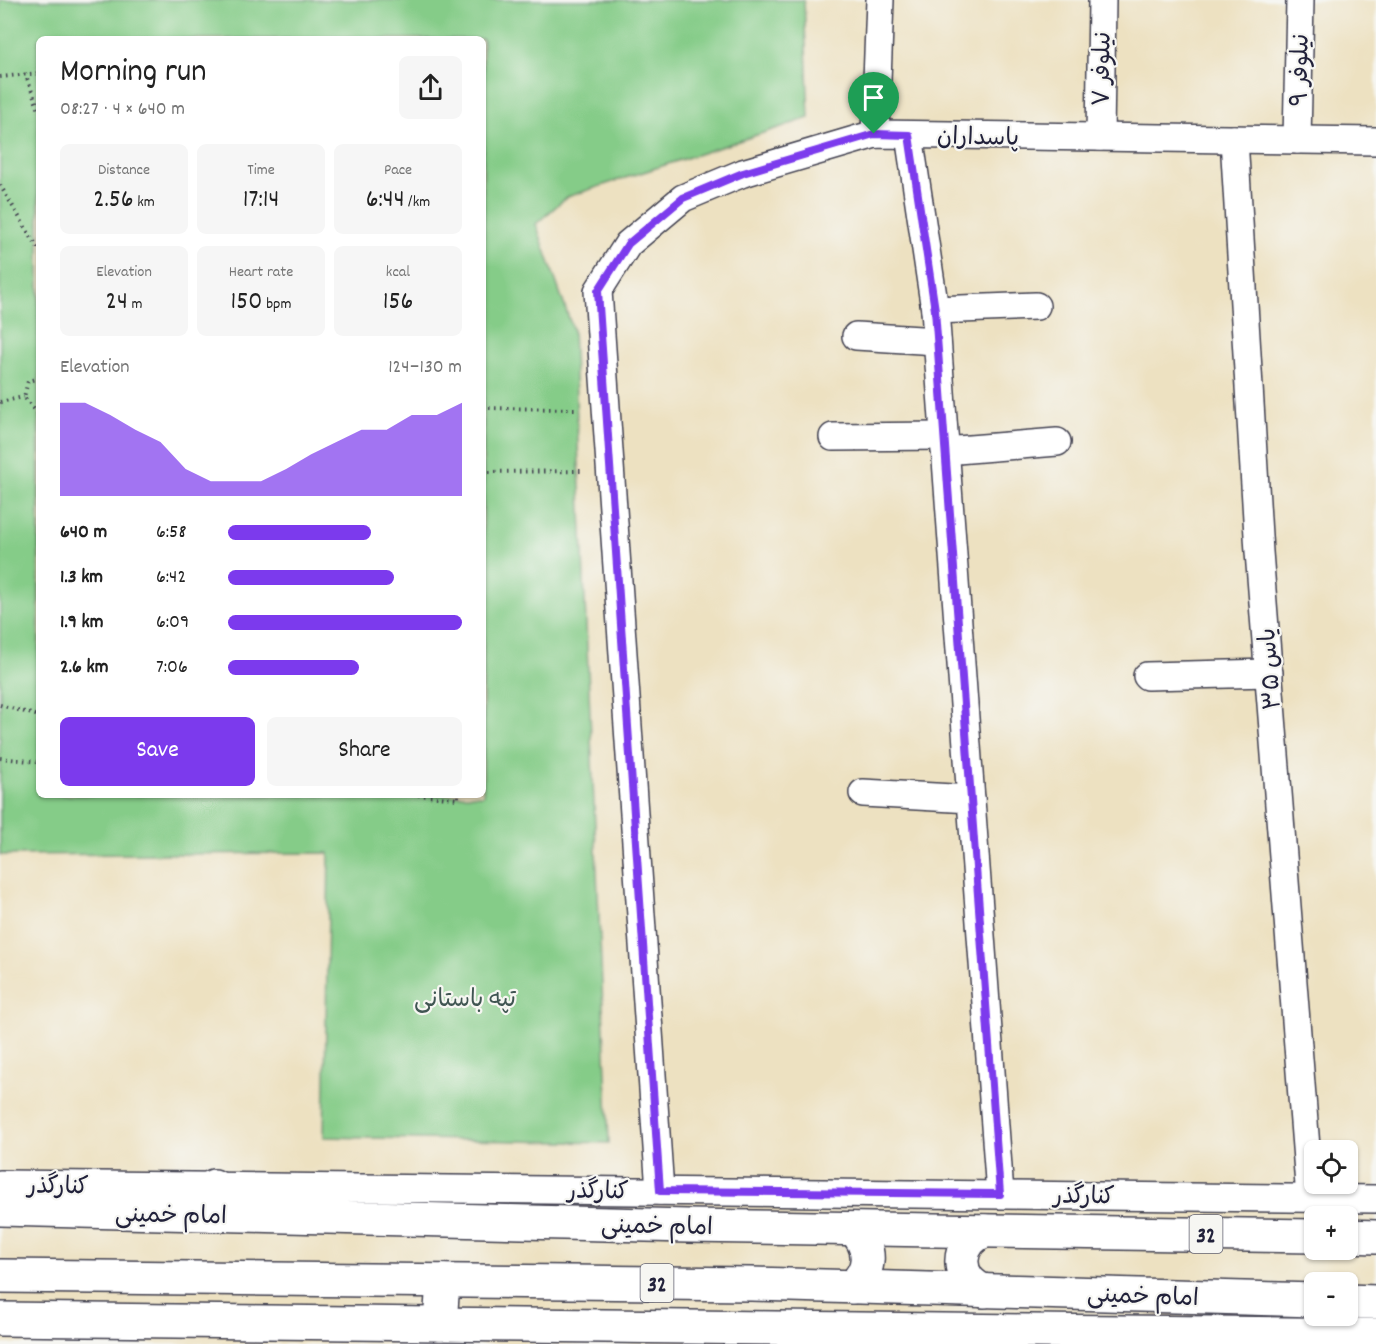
<!DOCTYPE html>
<html lang="en">
<head>
<meta charset="utf-8">
<style>
  :root { --surface:#fff; --page:#f6f6f6; --text:#222; --muted:#767676; --accent:#7c3aed }
  body { margin:0; font-family:Dekko,"Playpen Sans Arabic",sans-serif; background:var(--page); color:var(--text); height:100vh; display:flex; flex-direction:column; font-size:22px; white-space:nowrap }
  * { box-sizing:border-box; margin:0 }
  p { font-size:20px; color:var(--muted) }
  .icon { flex:none; width:33px; height:33px; fill:none; stroke:currentColor; stroke-width:2; stroke-linecap:round; stroke-linejoin:round }
  .map { position:relative; flex:1; overflow:hidden }
  .panel { position:absolute; left:36px; top:36px; width:450px; height:762px; display:flex; flex-direction:column; background:var(--surface); border-radius:9px; box-shadow:0 2px 4px #0004 }
  .panel>* { flex:none }
  .fabs { position:absolute; left:1304px; top:1140px; display:grid; gap:12px }
  .fabs a { display:grid; place-items:center; width:54px; height:54px; border-radius:9px; background:var(--surface); box-shadow:0 2px 4px #0004; font-size:30px }
  .pin { position:absolute; display:grid; place-items:center; width:51px; height:51px; color:#fff; margin:-62px -26px; border-radius:50% 50% 50% 0; rotate:-45deg; box-shadow:0 0 6px #0007 }
  .pin .icon { rotate:45deg }
  .round { display:grid; place-items:center; flex:none; width:63px; height:63px; border-radius:9px; background:var(--page) }
  .headline { display:flex; align-items:center; justify-content:space-between; height:102px; padding:0 24px }
  h1 { font-size:33px; font-weight:600; line-height:45px }
  .stats { display:grid; grid-template-columns:repeat(3,1fr); gap:9px; height:102px; padding:6px 24px }
  .stats div { display:grid; align-content:center; border-radius:9px; background:var(--page); text-align:center }
  .stats b { font-size:26px; font-weight:600 }
  .stats small { font-size:16px; font-weight:400 }
  .stats p { font-size:16px }
  .chart { height:168px; padding:12px 24px }
  .chart p { display:flex; justify-content:space-between }
  .chart svg { width:100%; height:108px; margin-top:6px; fill:var(--accent); opacity:.7 }
  .cta { display:flex; gap:12px; margin-top:auto; padding:12px 24px }
  .cta a { flex:1; height:69px; border-radius:9px; background:var(--accent); color:#fff; font-size:24px; font-weight:600; line-height:69px; text-align:center }
  .cta a+a { background:var(--page); color:var(--text) }
  ul { padding:0 24px; list-style:none; font-size:20px }
  li { display:grid; grid-template-columns:96px 72px 1fr; align-items:center; height:45px }
  li i { height:15px; border-radius:8px; background:var(--accent) }
  .map>svg:first-child { display:block }
  .green { fill:#85cc88; stroke:#547762; stroke-width:1.5; fill-rule:evenodd }
  .lines { fill:none; stroke-linecap:round; stroke-linejoin:round }
  .minor-casing { stroke:#403f4f; stroke-width:30 }
  .major-casing { stroke:#403f4f; stroke-width:36 }
  .highway-casing { stroke:#403f4f; stroke-width:36 }
  .path { stroke:#403f4f; stroke-width:4; stroke-dasharray:1.5 4.5; stroke-linecap:butt }
  .minor { stroke:#fff; stroke-width:27 }
  .major { stroke:#fff; stroke-width:33 }
  .highway { stroke:#fff; stroke-width:33 }
  .route-casing { stroke:#fff; stroke-width:12 }
  .route { stroke:#7c3aed; stroke-width:8 }
  .labels { text-anchor:middle; stroke-width:4.5; stroke-linejoin:round; paint-order:stroke }
  .shield { fill:#f6f6f2; stroke:#626272; stroke-width:1.5 }
  .shield-label { font-size:22px; font-weight:bold; fill:#22223b }
  .street-label { font-size:24px; fill:#22223b; stroke:#f6f6f2 }
  .park-label { font-size:24px; fill:#405552; stroke:#f6f6f2 }
</style>
</head>
<body>
<div class="map">
<svg width="1376" height="1344" viewBox="0 0 1376 1344">
  <rect width="100%" height="100%" fill="#f6f6f2"/>
  <filter id="ink" filterUnits="userSpaceOnUse"><feTurbulence type="fractalNoise" baseFrequency=".0167" numOctaves="2"/><feDisplacementMap in="SourceGraphic" scale="12" xChannelSelector="R" yChannelSelector="G"/><feConvolveMatrix kernelMatrix="1 2 1 2 8 2 1 2 1" color-interpolation-filters="sRGB"/></filter>
  <filter id="wash" filterUnits="userSpaceOnUse"><feTurbulence type="fractalNoise" baseFrequency=".008" numOctaves="4" result="noise"/><feDisplacementMap in="SourceGraphic" scale="24" xChannelSelector="R" yChannelSelector="G"/><feGaussianBlur stdDeviation="1.35" result="paint"/><feColorMatrix in="noise" values="0 0 0 0 0 0 0 0 0 0 0 0 0 0 0 0 0 1.4 0 .05"/><feComposite in="paint" operator="in"/></filter>
  <g filter="url(#wash)">
    <rect width="100%" height="100%" fill="#ede1c1"/>
    <path class="green" d="M0 0H804L809 118 567 197 536 224 573 330 609 1143 324 1137 329 853 0 855ZM39 39H483V795H39Z"/>
  </g>
  <g filter="url(#ink)">
    <g class="lines">
      <defs>
        <g id="minor">
          <polyline points="875,134 880,0"/>
          <polyline points="909,135 935,310 1000,1194"/>
          <polyline points="1100,137 1102,0"/>
          <polyline points="1234,139 1259,552 1310,1198"/>
          <polyline points="1297,140 1300,0"/>
          <polyline points="935,310 1036,306"/>
          <polyline points="856,336 937,341"/>
          <polyline points="833,437 944,436"/>
          <polyline points="945,451 1057,442"/>
          <polyline points="1147,676 1269,673"/>
          <polyline points="863,793 971,799"/>
          <polyline points="0,1184 1376,1199"/>
          <polyline points="660,1191 598,291 628,244 683,198 743,173 875,134 1376,141"/>
        </g>
        <polyline id="major" points="0,1319 1376,1335"/>
        <g id="highway">
          <polyline points="214,1186 214,1215"/>
          <polyline points="0,1209 688,1226 1314,1236"/>
          <path d="M984 1231C955 1243 954 1279 984 1291"/>
          <polyline points="1347,1236 1376,1237"/>
          <polyline points="0,1276 751,1284 1314,1300"/>
          <path d="M852 1287C872 1270 872 1248 854 1229"/>
          <polyline points="1347,1301 1376,1302"/>
          <polyline points="440,1324 443,1281"/>
        </g>
      </defs>
      <use href="#minor" class="minor-casing"/>
      <use href="#major" class="major-casing"/>
      <use href="#highway" class="highway-casing"/>
      <g class="path">
        <polyline points="25,73 39,110"/>
        <polyline points="0,77 39,73"/>
        <polyline points="0,185 39,250"/>
        <polyline points="39,378 28,381 24,397 39,415"/>
        <polyline points="0,402 24,397"/>
        <polyline points="483,408 579,409"/>
        <polyline points="483,472 583,471"/>
        <polyline points="0,705 39,716"/>
        <polyline points="0,758 39,762"/>
        <polyline points="418,795 458,799 458,795"/>
      </g>
      <use href="#minor" class="minor"/>
      <use href="#major" class="major"/>
      <use href="#highway" class="highway"/>
    </g>
  </g>
  <g class="lines" filter="url(#ink)">
    <defs>
      <polygon id="route" points="874,134 909,135 935,310 1000,1194 660,1191 598,291 628,244 683,198 743,173"/>
    </defs>
    <use href="#route" class="route-casing"/>
    <use href="#route" class="route"/>
  </g>
  <g class="labels">
    <g class="shield">
      <rect x="1189.5" y="1215" width="33" height="38" rx="4.5"/>
      <rect x="640.5" y="1264" width="33" height="38" rx="4.5"/>
    </g>
    <g class="shield-label">
      <text x="1206" y="1242">32</text>
      <text x="657" y="1291">32</text>
    </g>
    <g class="street-label">
      <text transform="translate(1101 69) rotate(-89)" y="8">نیلوفر ۷</text>
      <text transform="translate(1299 70) rotate(-89)" y="8">نیلوفر ۹</text>
      <text transform="translate(978 136) rotate(1)" y="8">پاسداران</text>
      <text transform="translate(1269 669) rotate(-94)" y="8">یاس ۳۵</text>
      <text transform="translate(58 1185) rotate(1)" y="8">کنارگذر</text>
      <text transform="translate(598 1190) rotate(1)" y="8">کنارگذر</text>
      <text transform="translate(1084 1195) rotate(1)" y="8">کنارگذر</text>
      <text transform="translate(171 1214) rotate(1)" y="8">امام خمینی</text>
      <text transform="translate(657 1225) rotate(1)" y="8">امام خمینی</text>
      <text transform="translate(1143 1295) rotate(2)" y="8">امام خمینی</text>
    </g>
    <g class="park-label">
      <text x="465" y="1006">تپه باستانی</text>
    </g>
  </g>
</svg>
<div class="fabs">
<a><svg class="icon" aria-label="locate" viewBox="0 0 24 24"><circle cx="12" cy="12" r="6"/><path d="M12 2v4M12 18v4M2 12h4M18 12h4"/></svg></a>
<a>+</a>
<a>−</a>
</div>
<div class="pin" style="left:874px;top:134px;background:#1e9e55"><svg class="icon" aria-label="arrive" viewBox="0 0 24 24"><path d="M6 21V4h12l-3 4 3 4H6"/></svg></div>
<section class="panel">
<div class="headline"><div><h1>Morning run</h1><p>08:27 · 4 × 640 m</p></div><a class="round"><svg class="icon" aria-label="share" viewBox="0 0 24 24"><path d="M12 15V3M7 8l5-5 5 5M5 13v7h14v-7"/></svg></a></div>
<div class="stats">
<div><p>Distance</p><b>2.56<small> km</small></b></div>
<div><p>Time</p><b>17:14</b></div>
<div><p>Pace</p><b>6:44<small> /km</small></b></div>
</div>
<div class="stats">
<div><p>Elevation</p><b>24<small> m</small></b></div>
<div><p>Heart rate</p><b>150<small> bpm</small></b></div>
<div><p>kcal</p><b>156</b></div>
</div>
<div class="chart"><p><span>Elevation</span>124–130 m</p>
<svg viewBox="0 0 160 44" preserveAspectRatio="none"><path d="M0 44V6L10 6L20 11L30 17L40 22L50 33L60 38L70 38L80 38L90 33L100 27L110 22L120 17L130 17L140 11L150 11L160 6V44z"/></svg>
</div>
<ul>
<li><b>640 m</b>6:58<i style="width:61%"></i></li>
<li><b>1.3 km</b>6:42<i style="width:71%"></i></li>
<li><b>1.9 km</b>6:09<i style="width:100%"></i></li>
<li><b>2.6 km</b>7:06<i style="width:56%"></i></li>
</ul>
<div class="cta"><a>Save</a><a>Share</a></div>
</section>
</div>
</body>
</html>
